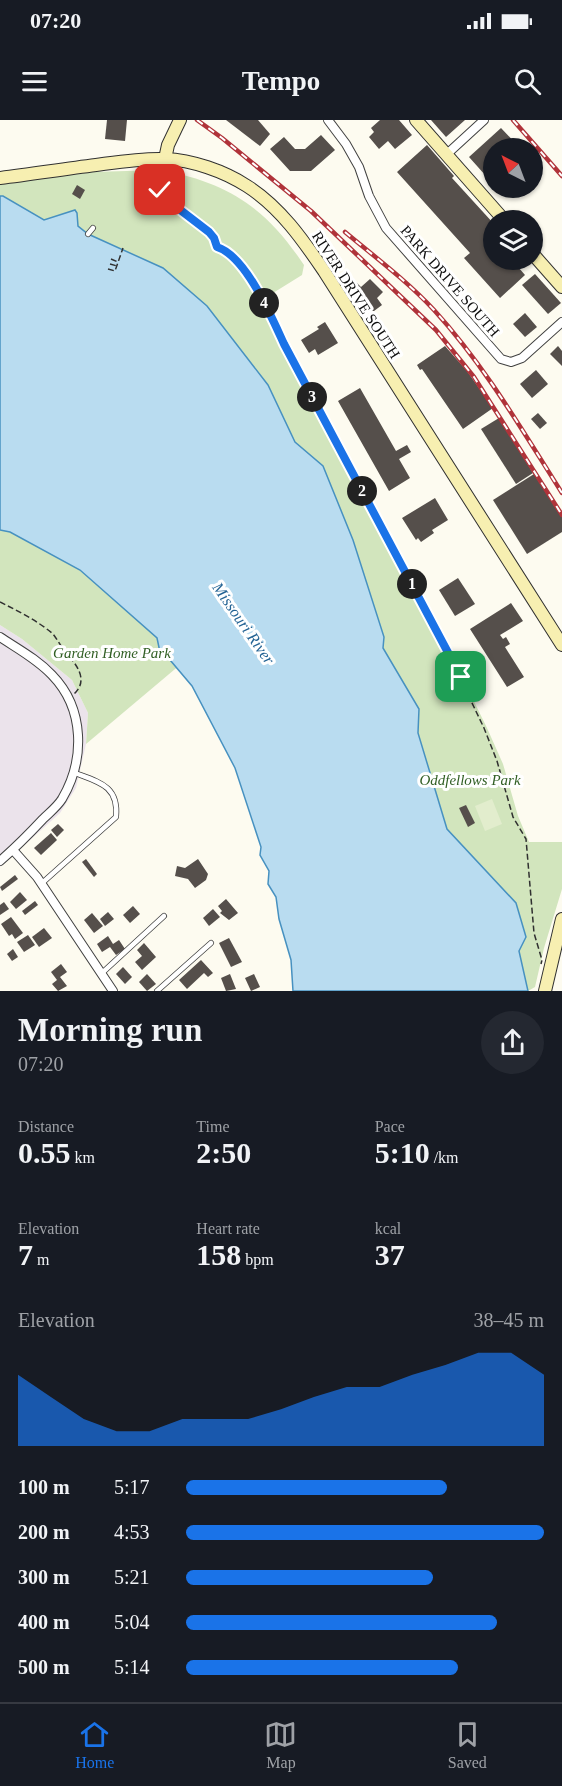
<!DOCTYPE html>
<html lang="en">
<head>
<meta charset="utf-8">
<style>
  :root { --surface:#171b24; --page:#242831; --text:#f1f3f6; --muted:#9ea1a6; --line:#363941; --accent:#1a73e8 }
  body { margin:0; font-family:Georgia,serif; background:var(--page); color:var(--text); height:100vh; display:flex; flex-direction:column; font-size:22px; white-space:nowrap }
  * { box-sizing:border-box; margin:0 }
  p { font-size:20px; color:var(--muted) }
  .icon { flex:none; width:33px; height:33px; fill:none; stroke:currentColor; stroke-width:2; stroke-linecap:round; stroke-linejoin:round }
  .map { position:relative; height:871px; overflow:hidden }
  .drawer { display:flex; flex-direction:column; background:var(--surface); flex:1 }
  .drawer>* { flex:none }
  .needle { width:39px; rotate:318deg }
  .buttons { position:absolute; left:483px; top:18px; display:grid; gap:12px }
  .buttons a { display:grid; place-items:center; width:60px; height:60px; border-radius:50%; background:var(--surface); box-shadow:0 2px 4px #0004; font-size:30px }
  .pin { position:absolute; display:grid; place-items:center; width:51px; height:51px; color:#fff; margin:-26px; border-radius:12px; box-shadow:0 3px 9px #0006 }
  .km { position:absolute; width:30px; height:30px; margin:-15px; border-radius:50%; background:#222; color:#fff; font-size:16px; line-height:30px; text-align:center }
  .round { display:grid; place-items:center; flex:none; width:63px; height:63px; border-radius:32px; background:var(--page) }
  .headline { display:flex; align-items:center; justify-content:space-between; height:102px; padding:0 18px }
  h1 { font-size:33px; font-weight:600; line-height:45px }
  .stats { display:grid; grid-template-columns:repeat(3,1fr); gap:9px; height:102px; padding:6px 18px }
  .stats div { display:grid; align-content:center }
  .stats b { font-size:30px; font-weight:600 }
  .stats small { font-size:16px; font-weight:400 }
  .stats p { font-size:16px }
  .chart { height:168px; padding:12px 18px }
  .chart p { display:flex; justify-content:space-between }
  .chart svg { width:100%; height:108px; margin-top:6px; fill:var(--accent); opacity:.7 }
  ul { padding:0 18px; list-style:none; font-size:20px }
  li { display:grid; grid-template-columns:96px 72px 1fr; align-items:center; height:45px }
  li i { height:15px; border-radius:8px; background:var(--accent) }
  .status { display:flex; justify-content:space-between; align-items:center; height:42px; padding:0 30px; background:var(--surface); direction:ltr }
  .status svg { height:16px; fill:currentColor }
  header { display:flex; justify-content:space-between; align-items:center; height:78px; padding:0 18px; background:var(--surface); font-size:27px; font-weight:600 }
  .tabs { display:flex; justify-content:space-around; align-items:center; height:84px; border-top:2px solid var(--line); background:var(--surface); font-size:16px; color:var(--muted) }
  .tabs a { display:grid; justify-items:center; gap:3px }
  .tabs .active { color:var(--accent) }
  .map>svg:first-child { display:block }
  .industrial { fill:#ebe3eb }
  .green { fill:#d2e5bd }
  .pitch { fill:#e2edcd }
  .water { fill:#b9dcf0; stroke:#4791c0; stroke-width:1.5 }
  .building { fill:#554f4b }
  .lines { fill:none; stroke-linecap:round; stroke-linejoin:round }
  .lane-casing { stroke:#414141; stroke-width:6 }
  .street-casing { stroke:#414141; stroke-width:10 }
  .secondary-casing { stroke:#303030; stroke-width:14 }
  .path { stroke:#303030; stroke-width:1.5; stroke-dasharray:6 3; stroke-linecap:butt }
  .lane { stroke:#fff; stroke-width:4.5 }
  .street { stroke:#fff; stroke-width:8 }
  .secondary { stroke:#f7efb1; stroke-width:12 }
  .rail-casing { stroke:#b0333a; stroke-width:4.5 }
  .rail { stroke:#fff; stroke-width:2; stroke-dasharray:7; stroke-linecap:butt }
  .route-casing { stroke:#fff; stroke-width:12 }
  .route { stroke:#1a73e8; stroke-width:8 }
  .labels { text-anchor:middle; stroke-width:6; stroke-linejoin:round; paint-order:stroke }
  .street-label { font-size:15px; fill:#0e0e0e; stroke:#fff }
  .park-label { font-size:15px; font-style:italic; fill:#315f24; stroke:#fff }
  .water-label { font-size:16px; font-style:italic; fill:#236394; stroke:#fff }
</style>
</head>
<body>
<div class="status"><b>07:20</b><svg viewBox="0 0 49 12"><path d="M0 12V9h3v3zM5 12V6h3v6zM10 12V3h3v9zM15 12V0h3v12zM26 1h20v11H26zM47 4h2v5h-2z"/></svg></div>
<header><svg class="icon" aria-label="menu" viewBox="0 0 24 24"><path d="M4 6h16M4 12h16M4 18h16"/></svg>Tempo<svg class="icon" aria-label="search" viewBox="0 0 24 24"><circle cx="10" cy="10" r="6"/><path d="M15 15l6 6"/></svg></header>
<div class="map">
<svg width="562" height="871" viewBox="0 0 562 871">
  <rect width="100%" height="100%" fill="#fdfbf0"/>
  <polygon class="industrial" points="0,505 22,519 72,560 88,593 86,624 76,668 60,693 0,747"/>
  <g class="green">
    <path d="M161 50C229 63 266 88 304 145L302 155 265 178 323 293 439 510 487 608 503 644 518 696 529 722H562V769L544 828 535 867 528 871 519 831 526 817 516 783 447 709 418 613 419 589 383 528 384 517 353 420 323 346 295 322 268 265 163 148 88 114 78 106 77 93 44 100 3 76H0V64L92 52Z"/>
    <polygon points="0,406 52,424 141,491 181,544 86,624 88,593 72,560 22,519 0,505"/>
  </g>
  <polygon class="pitch" points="492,679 502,704 485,711 475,686"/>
  <polygon class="water" points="0,76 3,76 44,100 75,90 77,93 78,106 88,114 163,148 207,186 268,265 295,322 323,346 353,420 384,517 383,528 419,589 418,613 447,709 516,783 526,817 519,831 528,871 293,871 291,840 279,799 276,777 268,764 269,751 260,735 261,727 235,648 192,566 170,540 161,537 157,518 80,450 10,412 0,410"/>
  <g class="building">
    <polygon points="107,0 127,0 125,21 105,19"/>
    <polygon points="226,0 258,0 270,14 260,26"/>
    <polygon points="380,0 399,0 412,15 395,29 388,21 379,29 369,17 374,12 371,8"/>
    <polygon points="431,0 465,0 446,17"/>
    <polygon points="501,8 520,28 494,28 494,65 469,37"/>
    <polygon points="321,15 335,30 311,51 290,51 270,29 284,17 295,29 305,29"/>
    <polygon points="427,25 454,56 452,58 494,104 494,140 512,140 525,155 500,178 464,138 470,133 397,52"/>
    <polygon points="77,65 85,70 80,79 72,74"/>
    <polygon points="535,154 561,183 548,194 522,165"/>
    <polygon points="350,156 361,167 370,159 383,172 377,178 382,185 374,191 367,191 365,196 341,163"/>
    <polygon points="525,193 537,207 525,217 513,204"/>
    <polygon points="325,202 338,223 318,235 315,229 309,233 301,220 319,209 317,207"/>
    <polygon points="445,226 467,251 493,288 463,309 422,249 420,250 417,245"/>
    <polygon points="558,226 562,231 562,246 550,234"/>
    <polygon points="536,250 548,264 532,278 520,264"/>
    <polygon points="360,268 396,331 407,325 411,332 399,339 410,358 389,371 338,281"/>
    <polygon points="538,293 547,303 540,309 531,299"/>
    <polygon points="499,298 533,353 516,364 481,309"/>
    <polygon points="534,354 562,397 562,412 527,434 493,380"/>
    <polygon points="435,378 448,400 432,410 434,413 421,422 418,418 416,420 402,398"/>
    <polygon points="458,458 475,484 455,496 439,470"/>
    <polygon points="511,483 523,501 500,515 503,519 506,517 510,524 505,527 524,557 507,567 470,509"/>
    <polygon points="466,685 475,703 468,707 459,688"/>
    <polygon points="58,704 64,710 57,717 51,710"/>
    <polygon points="51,713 57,720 41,735 34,728"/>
    <polygon points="86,739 97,754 94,757 82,742"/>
    <polygon points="198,739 208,754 206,760 195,768 188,759 175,756 177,746 185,748"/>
    <polygon points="15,755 18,759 2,771 0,767"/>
    <polygon points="20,772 27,780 16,789 10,782"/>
    <polygon points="226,779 238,793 229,800 220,793 222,791 218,786"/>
    <polygon points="35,781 38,785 25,795 22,791"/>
    <polygon points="4,782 9,789 0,795 0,785"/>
    <polygon points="133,786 140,794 130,803 123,795"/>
    <polygon points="213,789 220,797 209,806 203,798"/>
    <polygon points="108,792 114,799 105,806 100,799"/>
    <polygon points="92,793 103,806 94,813 84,800"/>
    <polygon points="11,797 23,813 15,819 12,814 9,816 1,804"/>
    <polygon points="44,808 52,818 39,827 32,817"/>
    <polygon points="28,815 35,825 24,832 17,822"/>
    <polygon points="108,816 113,824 119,820 125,829 116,835 110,827 102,832 97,824"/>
    <polygon points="229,818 242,842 231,847 219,823"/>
    <polygon points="144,823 156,837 142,850 135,842 142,836 137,830"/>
    <polygon points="13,829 18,837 12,841 7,834"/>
    <polygon points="201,840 213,853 208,857 204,853 187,869 179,860"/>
    <polygon points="61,844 67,852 60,857 67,866 58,871 52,864 57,860 51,852"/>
    <polygon points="123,847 132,857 125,864 116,854"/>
    <polygon points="147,854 156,864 147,871 139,862"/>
    <polygon points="230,854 236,869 226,871 221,858"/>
    <polygon points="254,854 260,867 251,871 245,858"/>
  </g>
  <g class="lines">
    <defs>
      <g id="lane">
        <polyline points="88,114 93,108"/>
        <path d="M41 764 116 697C119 666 99 662 75 653"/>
        <polyline points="102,853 164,796"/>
        <polyline points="157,871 211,823"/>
      </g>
      <g id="street">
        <polyline points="328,0 346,24 359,47 369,76 386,108 501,239 511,242 522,238 562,202"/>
        <polyline points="447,34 484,0"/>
        <path d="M0 517C18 529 37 539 52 555 85 589 85 640 62 679 57 687 49 693 43 699 29 714 15 728 0 741"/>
        <polyline points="13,730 37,757 113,871"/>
      </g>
      <g id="secondary">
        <polyline points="416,0 504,100"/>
        <polyline points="165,39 168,25 180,0"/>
        <path d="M0 58C32 54 64 49 96 45 118 42 142 38 165 39 192 40 224 51 247 66 280 87 303 120 324 151L562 525"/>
        <polyline points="532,133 562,167"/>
        <polyline points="545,871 562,799"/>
      </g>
    </defs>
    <use href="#lane" class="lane-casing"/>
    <use href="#street" class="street-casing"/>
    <use href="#secondary" class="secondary-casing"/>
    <g class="path">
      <path d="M155 48C156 80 186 95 209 112L214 118 217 127C246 136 272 198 284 224L439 514 484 608 497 641 513 697 526 719 534 813 542 840 541 844"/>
      <polyline points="111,139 118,142"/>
      <polyline points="110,144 117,146"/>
      <polyline points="108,149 115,151 123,128"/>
      <path d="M0 482C18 491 38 501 53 514 57 519 60 525 64 530 75 543 90 559 74 574"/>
    </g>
    <use href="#lane" class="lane"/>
    <use href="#street" class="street"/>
    <use href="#secondary" class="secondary"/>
    <defs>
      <g id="rail">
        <polyline points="197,0 222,18 311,91 436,210 474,257 562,395"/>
        <polyline points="513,0 562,56"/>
        <path d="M345 112C375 137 407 161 434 190 485 246 522 310 562 373"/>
      </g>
    </defs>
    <use href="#rail" class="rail-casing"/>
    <use href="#rail" class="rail"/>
  </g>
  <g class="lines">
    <defs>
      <path id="route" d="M160 70 166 79 209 112 214 118 217 127C246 136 272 198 284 224L461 557"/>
    </defs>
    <use href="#route" class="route-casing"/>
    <use href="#route" class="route"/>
  </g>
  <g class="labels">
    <g class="street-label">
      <text transform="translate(450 161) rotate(49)" y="5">PARK DRIVE SOUTH</text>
      <text transform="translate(356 175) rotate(57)" y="5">RIVER DRIVE SOUTH</text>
    </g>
    <g class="park-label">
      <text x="112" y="538">Garden Home Park</text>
      <text x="470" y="665">Oddfellows Park</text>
    </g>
    <g class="water-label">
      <text transform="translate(244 503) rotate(55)" y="6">Missouri River</text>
    </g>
  </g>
</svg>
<div class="buttons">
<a><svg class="needle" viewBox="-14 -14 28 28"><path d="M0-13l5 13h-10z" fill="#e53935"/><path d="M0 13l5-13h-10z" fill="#9ea1a6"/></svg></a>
<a><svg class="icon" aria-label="layers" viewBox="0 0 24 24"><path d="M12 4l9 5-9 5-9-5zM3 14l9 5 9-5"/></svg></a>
</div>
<div class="pin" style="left:461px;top:557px;background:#1e9e55"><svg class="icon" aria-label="arrive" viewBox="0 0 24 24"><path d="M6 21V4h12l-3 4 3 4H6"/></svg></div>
<div class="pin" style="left:160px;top:70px;background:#d93025"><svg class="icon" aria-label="check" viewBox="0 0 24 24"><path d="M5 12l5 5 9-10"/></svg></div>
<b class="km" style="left:412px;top:464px">1</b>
<b class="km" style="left:362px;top:371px">2</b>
<b class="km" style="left:312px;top:277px">3</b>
<b class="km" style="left:264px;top:183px">4</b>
</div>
<section class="drawer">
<div class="headline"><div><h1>Morning run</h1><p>07:20</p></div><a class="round"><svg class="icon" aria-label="share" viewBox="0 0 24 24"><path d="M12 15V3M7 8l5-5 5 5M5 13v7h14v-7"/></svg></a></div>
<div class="stats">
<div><p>Distance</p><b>0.55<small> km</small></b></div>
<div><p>Time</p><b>2:50</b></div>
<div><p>Pace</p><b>5:10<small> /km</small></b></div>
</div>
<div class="stats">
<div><p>Elevation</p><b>7<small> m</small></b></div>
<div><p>Heart rate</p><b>158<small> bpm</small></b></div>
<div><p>kcal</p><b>37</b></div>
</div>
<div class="chart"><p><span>Elevation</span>38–45 m</p>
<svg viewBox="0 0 160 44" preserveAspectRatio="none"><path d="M0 44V15L10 24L20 33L30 38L40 38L50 33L60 33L70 33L80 29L90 24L100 20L110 20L120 15L130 11L140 6L150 6L160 15V44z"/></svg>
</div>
<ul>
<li><b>100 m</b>5:17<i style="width:73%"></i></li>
<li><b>200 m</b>4:53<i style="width:100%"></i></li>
<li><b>300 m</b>5:21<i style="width:69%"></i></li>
<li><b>400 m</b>5:04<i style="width:87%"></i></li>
<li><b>500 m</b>5:14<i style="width:76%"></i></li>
</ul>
</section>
<nav class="tabs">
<a class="active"><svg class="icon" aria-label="home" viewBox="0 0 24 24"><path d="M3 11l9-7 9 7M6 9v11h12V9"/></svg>Home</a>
<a><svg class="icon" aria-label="map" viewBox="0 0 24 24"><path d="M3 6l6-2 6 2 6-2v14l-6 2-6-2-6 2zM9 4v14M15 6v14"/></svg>Map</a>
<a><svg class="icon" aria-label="saved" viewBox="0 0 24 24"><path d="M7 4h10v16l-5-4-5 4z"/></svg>Saved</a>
</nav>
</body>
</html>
